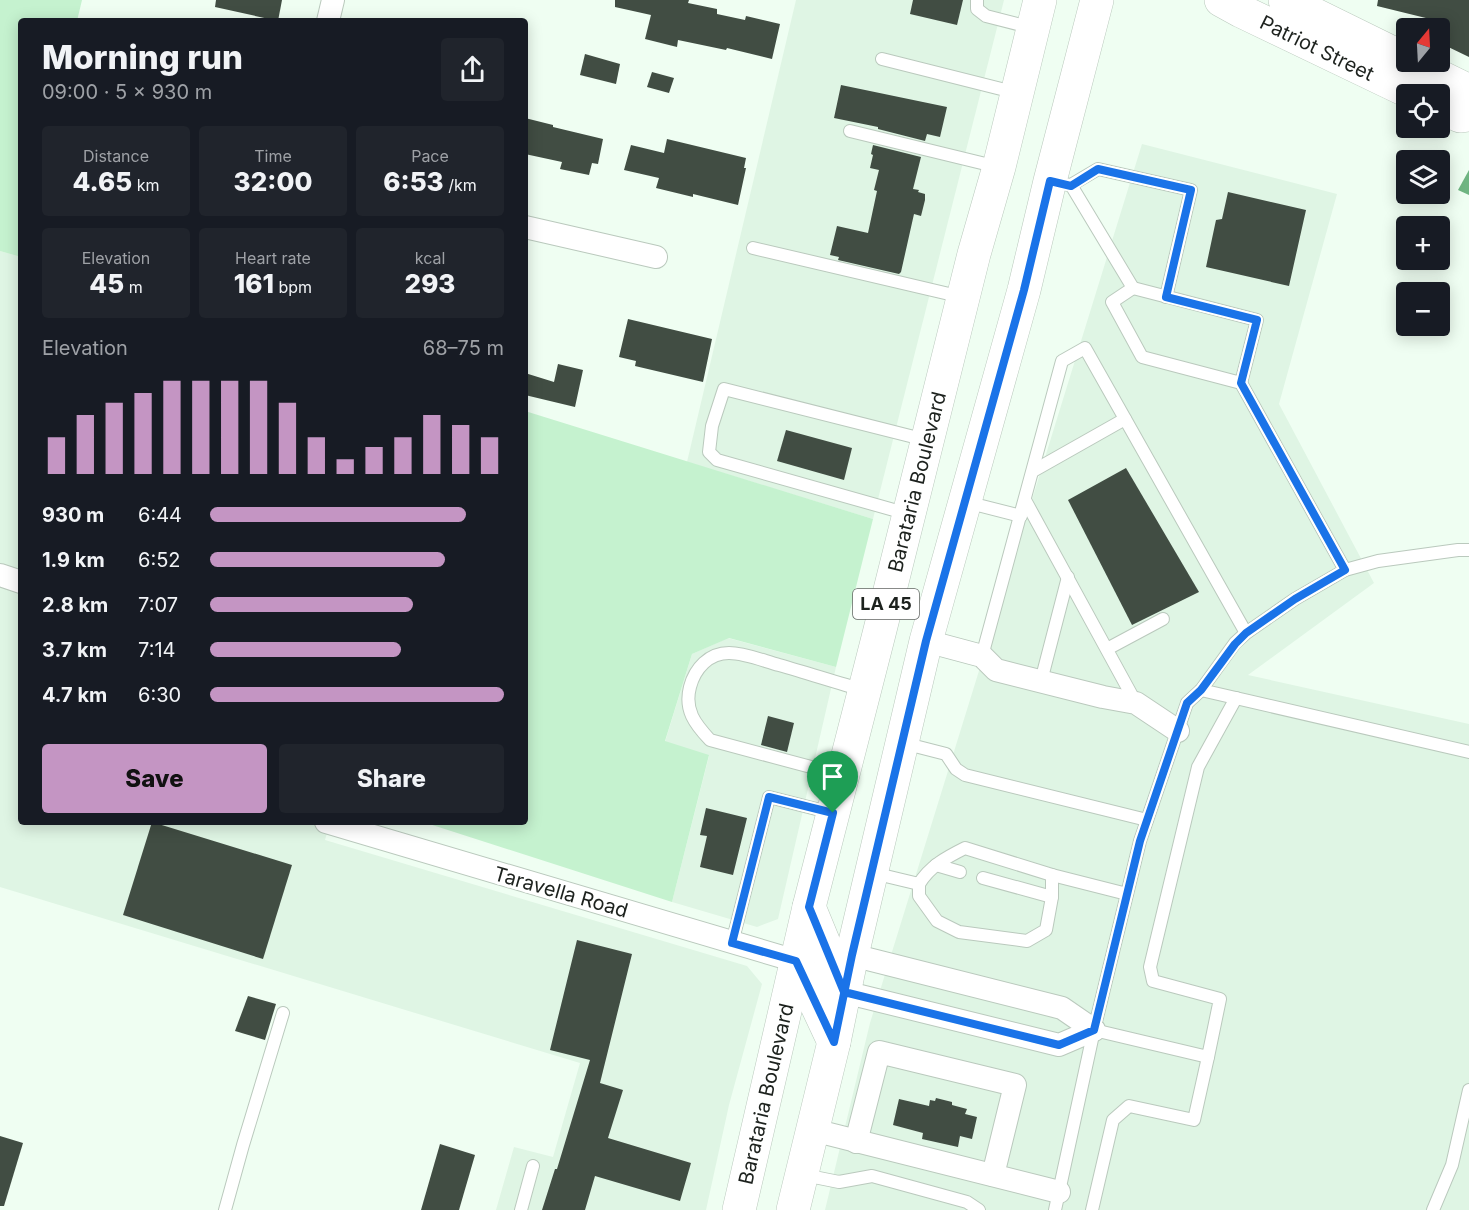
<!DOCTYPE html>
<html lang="en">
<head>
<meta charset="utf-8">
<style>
  :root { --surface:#171b24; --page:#20242c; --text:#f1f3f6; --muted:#9ea1a6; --accent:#c495c3 }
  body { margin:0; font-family:Inter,sans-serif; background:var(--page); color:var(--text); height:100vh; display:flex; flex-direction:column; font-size:22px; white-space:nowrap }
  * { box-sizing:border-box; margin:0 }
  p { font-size:20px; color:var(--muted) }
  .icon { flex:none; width:33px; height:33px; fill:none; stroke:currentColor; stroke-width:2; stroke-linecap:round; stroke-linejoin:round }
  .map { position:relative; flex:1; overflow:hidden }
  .side { position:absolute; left:18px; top:18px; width:510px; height:807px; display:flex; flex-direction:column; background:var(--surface); border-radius:6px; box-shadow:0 3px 15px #0003 }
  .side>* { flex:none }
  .needle { width:39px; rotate:18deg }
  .controls { position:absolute; left:1396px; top:18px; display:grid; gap:12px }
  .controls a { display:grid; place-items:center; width:54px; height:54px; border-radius:6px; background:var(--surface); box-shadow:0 3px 15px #0003; font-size:30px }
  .pin { position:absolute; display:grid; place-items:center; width:51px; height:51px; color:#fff; margin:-62px -26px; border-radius:50% 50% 50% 0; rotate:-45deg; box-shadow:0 0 6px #0007 }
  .pin .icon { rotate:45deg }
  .round { display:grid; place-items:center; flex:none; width:63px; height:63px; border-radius:6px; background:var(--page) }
  .headline { display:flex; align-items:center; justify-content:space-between; height:102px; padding:0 24px }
  h1 { font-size:33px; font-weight:800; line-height:45px }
  .metrics { display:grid; grid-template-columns:repeat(3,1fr); gap:9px; height:102px; padding:6px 24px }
  .metrics div { display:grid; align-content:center; border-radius:6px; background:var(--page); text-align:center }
  .metrics b { font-size:26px; font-weight:800 }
  .metrics small { font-size:16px; font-weight:400 }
  .metrics p { font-size:16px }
  .chart { height:168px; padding:12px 24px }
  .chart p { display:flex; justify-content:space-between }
  .chart svg { width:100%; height:108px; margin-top:6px; stroke:var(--accent); stroke-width:6 }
  .action { display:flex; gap:12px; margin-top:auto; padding:12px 24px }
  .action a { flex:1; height:69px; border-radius:6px; background:var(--accent); color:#111; font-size:24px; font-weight:800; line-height:69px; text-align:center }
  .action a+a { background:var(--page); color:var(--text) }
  ul { padding:0 24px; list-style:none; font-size:20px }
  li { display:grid; grid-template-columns:96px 72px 1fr; align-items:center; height:45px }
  li i { height:15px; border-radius:8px; background:var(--accent) }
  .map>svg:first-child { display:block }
  .built { fill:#dff5e4 }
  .green { fill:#c5f2cf }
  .water { fill:#6fb582 }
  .building { fill:#414d43 }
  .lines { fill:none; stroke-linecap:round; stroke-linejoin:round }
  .lane-casing { stroke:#bac9bd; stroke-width:14 }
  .street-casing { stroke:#bac9bd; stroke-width:24 }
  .secondary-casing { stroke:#bac9bd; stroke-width:34 }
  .primary-casing { stroke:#bac9bd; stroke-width:34 }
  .lane { stroke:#fff; stroke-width:12 }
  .street { stroke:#fff; stroke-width:22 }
  .secondary { stroke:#fff; stroke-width:33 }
  .primary { stroke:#fff; stroke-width:33 }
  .route-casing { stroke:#fff; stroke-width:12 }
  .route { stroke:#1a73e8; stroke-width:8 }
  .labels { text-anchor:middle; stroke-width:6; stroke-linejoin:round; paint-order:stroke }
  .shield { fill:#fff; stroke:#616462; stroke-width:1.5 }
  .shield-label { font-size:18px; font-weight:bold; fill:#1d221e }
  .street-label { font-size:20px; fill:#1d221e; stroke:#fff }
</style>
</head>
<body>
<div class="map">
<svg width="1469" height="1210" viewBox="0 0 1469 1210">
  <rect width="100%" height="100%" fill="#effef2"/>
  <g class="built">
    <polygon points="796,0 1004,0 873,519 687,462"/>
    <polygon points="1142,144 1337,194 1279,404 1374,583 1248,675 1469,724 1469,1210 825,1210 870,1023"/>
    <polygon points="0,251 21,257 21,822 330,822 325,840 747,966 762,984 729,1105 706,1210 496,1210 514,1147 553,1157 580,1063 0,887"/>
    <polygon points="728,638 836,667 778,919 757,927 672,902 709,756 665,742 692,654"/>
  </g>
  <g class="green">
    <polygon points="0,0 82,0 77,21 21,21 21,257 0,251"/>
    <polygon points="525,411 873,519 836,667 729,638 692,654 665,741 709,755 672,902 423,822 525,822"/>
  </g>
  <polygon class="water" points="1469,170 1469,195 1458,190"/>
  <g class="building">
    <polygon points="216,0 282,0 278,21 215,7"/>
    <polygon points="615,0 689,0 688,3 717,9 717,14 745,20 746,16 780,24 772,59 727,48 726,50 678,40 677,47 645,39 651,15 615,7"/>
    <polygon points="913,0 963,0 957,25 910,14"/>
    <polygon points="1378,0 1469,0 1469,57 1440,43 1440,28 1430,28 1434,20 1377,6"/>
    <polygon points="585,54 620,64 616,84 580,75"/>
    <polygon points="652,72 674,78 669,93 647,87"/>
    <polygon points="841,85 947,107 940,137 927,134 925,141 878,129 878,127 834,118"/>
    <polygon points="525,118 553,125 553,127 603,139 598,164 592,163 589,175 560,169 562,162 525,154"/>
    <polygon points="667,139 746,158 744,168 746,168 738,205 693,194 693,197 656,188 659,178 624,170 631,145 664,153"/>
    <polygon points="873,145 921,157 913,189 919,190 918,192 925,194 925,200 921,216 914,214 901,272 899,274 838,260 839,257 830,255 837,226 868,233 877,191 874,190 879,170 870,168 873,155 871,154"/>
    <polygon points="1228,192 1306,210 1289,286 1206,267 1216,220 1222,219"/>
    <polygon points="628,319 712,339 703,382 635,366 636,361 619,357"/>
    <polygon points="558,364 583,370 575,407 525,395 525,373 554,382"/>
    <polygon points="786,430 852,448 844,480 777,461"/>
    <polygon points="1126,468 1199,592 1132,625 1068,500"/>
    <polygon points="768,716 794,723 787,752 761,745"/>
    <polygon points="706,808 747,818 733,875 700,867 707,836 700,835"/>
    <polygon points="152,822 292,865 263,959 123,915"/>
    <polygon points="577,940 632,954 600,1083 623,1090 608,1138 691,1163 680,1201 595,1176 585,1210 542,1210 555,1169 557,1169 590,1060 550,1050"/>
    <polygon points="248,996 276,1004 265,1040 235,1031"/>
    <polygon points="936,1098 952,1102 952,1105 967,1109 965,1114 977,1117 972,1139 960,1136 958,1147 922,1139 923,1133 893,1125 899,1099 929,1106 930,1100 935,1101"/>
    <polygon points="0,1136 23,1143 4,1206 0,1206"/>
    <polygon points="440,1144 475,1155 459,1210 421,1210"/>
  </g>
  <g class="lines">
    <defs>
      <g id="lane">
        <polyline points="977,0 977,9 986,16 1033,28"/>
        <polyline points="882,59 1017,93"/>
        <polyline points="850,131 998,167"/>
        <polyline points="1063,184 1071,185 1098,169 1191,190 1166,297"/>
        <polyline points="1071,185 1133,288 1112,302 1142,357 1241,383 1345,570"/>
        <polyline points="753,248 962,297"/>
        <polyline points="1133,288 1257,320 1241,383"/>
        <polyline points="1033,471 1125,419"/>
        <polyline points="1025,500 1136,703"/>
        <polyline points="966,502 1021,516"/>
        <polyline points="908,514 717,460 709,452 712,426 724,389 926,440"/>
        <polyline points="1107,649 1163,619"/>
        <polyline points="982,656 1062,361 1085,348 1246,633"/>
        <polyline points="1041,681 1068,577"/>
        <polyline points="1201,690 1469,752"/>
        <polyline points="903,743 946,754 956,769 965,775 1147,820"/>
        <path d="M841 775 710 740C695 724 684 710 690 687 695 668 709 653 729 653 745 653 764 661 779 665 807 673 835 682 863 690"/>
        <polyline points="936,865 960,872"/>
        <path d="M873 873 919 884V896L937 921 959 932 1027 941 1046 930 1052 897V875L965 848C947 857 930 866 919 884"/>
        <polyline points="1052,875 1127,894"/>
        <polyline points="983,878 1052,897"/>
        <polyline points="732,943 769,797 832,813"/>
        <polyline points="1094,1030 1208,1057 1220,999 1153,981 1150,967 1198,767 1236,698"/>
        <polyline points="804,1175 839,1182 872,1176 967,1202 979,1210"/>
        <polyline points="225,1210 243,1145 283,1013"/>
        <polyline points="521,1210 533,1166"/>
        <polyline points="1055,1210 1094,1030 1140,841 1187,703 1201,690 1235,643 1246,633 1295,599 1345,570 1378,561 1458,550 1469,550"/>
        <polyline points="1092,1210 1113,1120 1129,1106 1194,1120 1208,1057"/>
        <polyline points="1433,1210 1452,1165 1469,1090"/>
      </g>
      <g id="street">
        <polyline points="328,21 333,0"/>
        <polyline points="525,227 656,257"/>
        <polyline points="0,575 21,582"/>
        <polyline points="926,641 982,656 996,670 1103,697 1136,703 1178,731"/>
        <polyline points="326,822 796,961"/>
        <polyline points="852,955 1062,1008 1094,1030"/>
        <polyline points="844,992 1059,1045 1094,1030"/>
        <polyline points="813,1130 1059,1192"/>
        <polyline points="856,1142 879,1052 1015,1085 993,1175"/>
      </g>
      <g id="secondary">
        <polyline points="1221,0 1241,11 1414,94"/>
        <polyline points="1285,0 1407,60"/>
        <polyline points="1410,62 1469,91"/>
        <polyline points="1440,107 1460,116 1469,115"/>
      </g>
      <g id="primary">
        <polyline points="809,907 844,992"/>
        <polyline points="796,961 834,1042"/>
        <polyline points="739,1210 809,907 879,634 974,254 999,167 1040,0"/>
        <polyline points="793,1210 834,1042 852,955 926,641 1024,290 1050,181 1097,0"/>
      </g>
    </defs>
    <use href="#lane" class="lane-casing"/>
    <use href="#street" class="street-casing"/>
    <use href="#secondary" class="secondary-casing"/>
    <use href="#primary" class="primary-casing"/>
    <use href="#lane" class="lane"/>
    <use href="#street" class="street"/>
    <use href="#secondary" class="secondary"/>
    <use href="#primary" class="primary"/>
  </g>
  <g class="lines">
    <defs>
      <polyline id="route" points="833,813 809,907 844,992 1059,1045 1094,1030 1140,841 1187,703 1201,690 1235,644 1246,633 1295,599 1345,570 1241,383 1257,320 1166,297 1191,190 1098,169 1071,186 1050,181 1024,290 926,641 852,955 834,1042 796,961 732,943 769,797 833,813"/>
    </defs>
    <use href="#route" class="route-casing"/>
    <use href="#route" class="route"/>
  </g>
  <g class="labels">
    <rect class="shield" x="853" y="589" width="66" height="30" rx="4.5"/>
    <g class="shield-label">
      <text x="886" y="610">LA 45</text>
    </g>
    <g class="street-label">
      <text transform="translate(1317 48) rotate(26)" y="7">Patriot Street</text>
      <text transform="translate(917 482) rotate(-76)" y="7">Barataria Boulevard</text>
      <text transform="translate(561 892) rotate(16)" y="7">Taravella Road</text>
      <text transform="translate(766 1094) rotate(-77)" y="7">Barataria Boulevard</text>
    </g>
  </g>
</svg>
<div class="controls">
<a><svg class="needle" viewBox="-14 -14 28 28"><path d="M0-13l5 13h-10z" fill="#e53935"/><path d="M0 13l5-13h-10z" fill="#9ea1a6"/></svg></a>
<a><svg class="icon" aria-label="locate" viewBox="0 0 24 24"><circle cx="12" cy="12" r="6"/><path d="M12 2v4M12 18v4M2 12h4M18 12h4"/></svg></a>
<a><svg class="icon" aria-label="layers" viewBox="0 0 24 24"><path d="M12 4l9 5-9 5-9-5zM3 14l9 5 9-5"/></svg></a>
<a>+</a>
<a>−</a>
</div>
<div class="pin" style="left:833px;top:813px;background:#1e9e55"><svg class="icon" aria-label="arrive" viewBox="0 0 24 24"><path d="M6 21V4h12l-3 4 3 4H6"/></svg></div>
<section class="side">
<div class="headline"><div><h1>Morning run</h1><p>09:00 · 5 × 930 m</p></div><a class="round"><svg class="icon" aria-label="share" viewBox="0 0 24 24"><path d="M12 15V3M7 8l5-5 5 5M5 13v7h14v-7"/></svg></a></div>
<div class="metrics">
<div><p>Distance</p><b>4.65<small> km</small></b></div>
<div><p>Time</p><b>32:00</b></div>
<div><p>Pace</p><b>6:53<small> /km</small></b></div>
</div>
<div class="metrics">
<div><p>Elevation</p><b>45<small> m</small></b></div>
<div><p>Heart rate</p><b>161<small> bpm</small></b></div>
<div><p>kcal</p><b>293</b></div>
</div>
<div class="chart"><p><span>Elevation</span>68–75 m</p>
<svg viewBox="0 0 160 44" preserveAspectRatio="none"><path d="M5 44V29M15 44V20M25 44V15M35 44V11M45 44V6M55 44V6M65 44V6M75 44V6M85 44V15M95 44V29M105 44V38M115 44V33M125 44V29M135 44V20M145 44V24M155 44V29"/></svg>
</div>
<ul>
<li><b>930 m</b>6:44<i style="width:87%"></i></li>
<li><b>1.9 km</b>6:52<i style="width:80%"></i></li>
<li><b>2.8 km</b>7:07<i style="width:69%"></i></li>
<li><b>3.7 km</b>7:14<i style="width:65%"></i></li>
<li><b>4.7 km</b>6:30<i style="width:100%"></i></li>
</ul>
<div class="action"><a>Save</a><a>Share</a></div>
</section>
</div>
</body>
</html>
